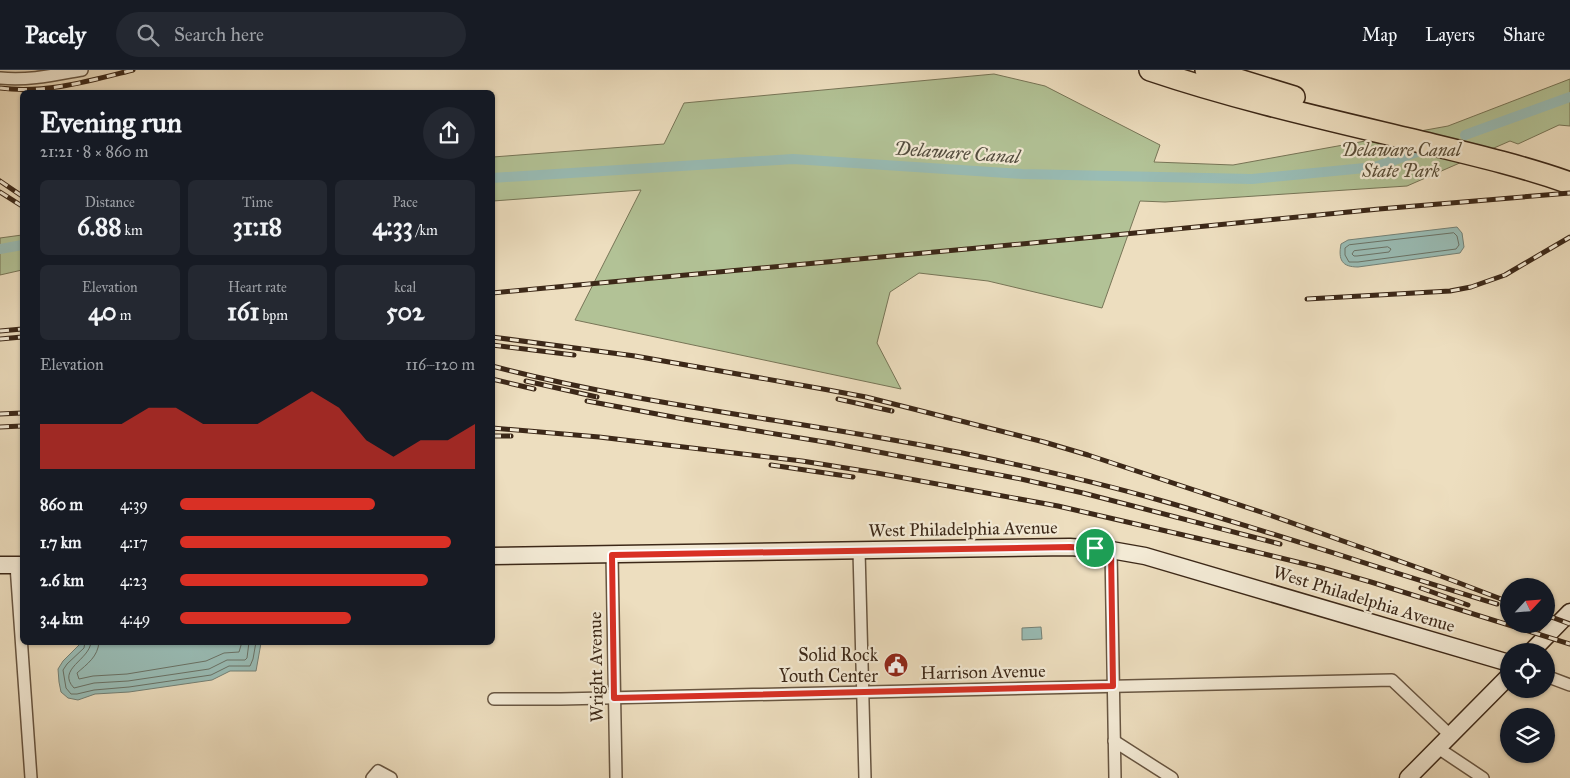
<!DOCTYPE html>
<html lang="en">
<head>
<meta charset="utf-8">
<style>
  :root { --surface:#171b24; --page:#242831; --text:#f1f3f6; --muted:#9ea1a6; --line:#363941; --accent:#d93025 }
  body { margin:0; font-family:"IM FELL Great Primer",serif; background:var(--page); color:var(--text); height:100vh; display:flex; flex-direction:column; font-size:19px; white-space:nowrap }
  * { box-sizing:border-box; margin:0 }
  p { font-size:16px; color:var(--muted) }
  .icon { flex:none; width:28px; height:28px; fill:none; stroke:currentColor; stroke-width:2; stroke-linecap:round; stroke-linejoin:round }
  .map { position:relative; flex:1; overflow:hidden }
  .drawer { position:absolute; left:20px; top:20px; width:475px; height:555px; display:flex; flex-direction:column; background:var(--surface); border-radius:8px; box-shadow:0 1px 4px #0004 }
  .drawer>* { flex:none }
  .needle { width:32px; rotate:64deg }
  .buttons { position:absolute; left:1500px; top:508px; display:grid; gap:10px }
  .buttons a { display:grid; place-items:center; width:55px; height:55px; border-radius:50%; background:var(--surface); box-shadow:0 1px 4px #0004; font-size:25px }
  .pin { position:absolute; display:grid; place-items:center; width:42px; height:42px; color:#fff; margin:-21px; border:2px solid #fff; border-radius:50%; box-shadow:0 1px 5px #0007 }
  .round { display:grid; place-items:center; flex:none; width:52px; height:52px; border-radius:26px; background:var(--page) }
  .overview { display:flex; align-items:center; justify-content:space-between; height:85px; padding:0 20px }
  h1 { font-size:28px; font-weight:700; line-height:38px }
  .stats { display:grid; grid-template-columns:repeat(3,1fr); gap:8px; height:85px; padding:5px 20px }
  .stats div { display:grid; align-content:center; border-radius:8px; background:var(--page); text-align:center }
  .stats b { font-size:25px; font-weight:700 }
  .stats small { font-size:14px; font-weight:400 }
  .stats p { font-size:14px }
  .chart { height:140px; padding:10px 20px }
  .chart p { display:flex; justify-content:space-between }
  .chart svg { width:100%; height:90px; margin-top:5px; fill:var(--accent); opacity:.7 }
  ul { padding:0 20px; list-style:none; font-size:16px }
  li { display:grid; grid-template-columns:80px 60px 1fr; align-items:center; height:38px }
  li i { height:12px; border-radius:6px; background:var(--accent) }
  header { display:flex; align-items:center; gap:30px; box-sizing:border-box; height:70px; padding:0 25px; background:var(--surface); border-bottom:1px solid var(--line) }
  header strong { font-size:24px }
  nav { display:flex; gap:28px; margin-inline-start:auto; font-size:18px }
  .search { width:350px; height:45px; background:var(--page); display:flex; align-items:center; gap:12px; box-sizing:border-box; padding:0 18px; border-radius:28px; color:var(--muted); font-size:19px }
  .map>svg:first-child { display:block }
  .green { fill:#b2c296; stroke:#777557 }
  .water { fill:#99bcb5; stroke:#748176 }
  .lines { fill:none; stroke-linecap:round; stroke-linejoin:round }
  .shore { stroke:#6a7266; stroke-width:1 }
  .canal { stroke:#99bcb5; stroke-width:10 }
  .minor-casing { stroke:#685642; stroke-width:14 }
  .secondary-casing { stroke:#3c2818; stroke-width:19 }
  .motorway-casing { stroke:#3c2818; stroke-width:24 }
  .minor { stroke:#f3ead5; stroke-width:11 }
  .secondary { stroke:#f3ead5; stroke-width:16 }
  .motorway { stroke:#eddebf; stroke-width:21 }
  .rail-casing { stroke:#3c2818; stroke-width:5 }
  .rail { stroke:#f3ead5; stroke-width:3; stroke-dasharray:9; stroke-linecap:butt }
  .route-casing { stroke:#fff; stroke-width:10 }
  .route { stroke:#d93025; stroke-width:6 }
  .labels { text-anchor:middle; stroke-width:4.5; stroke-linejoin:round; paint-order:stroke }
  .park-label { font-size:18px; font-style:italic; fill:#5a4e38; stroke:#f3ead5 }
  .street-label { font-size:18px; fill:#3c2818; stroke:#f3ead5 }
  .poi-label { font-size:18px; fill:#3c2818; stroke:#f3ead5; text-anchor:end }
  .water-label { font-size:19px; font-style:italic; fill:#534d3f; stroke:#f3ead5 }
</style>
</head>
<body>
<header>
<strong>Pacely</strong>
<div class="search"><svg class="icon" aria-label="search" viewBox="0 0 24 24"><circle cx="10" cy="10" r="6"/><path d="M15 15l6 6"/></svg>Search here</div>
<nav><a>Map</a><a>Layers</a><a>Share</a></nav>
</header>
<div class="map">
<svg width="1570" height="708" viewBox="0 0 1570 708">
  <rect width="100%" height="100%" fill="#eddebf"/>
  <filter id="stains"><feTurbulence type="fractalNoise" baseFrequency=".004" numOctaves="4"/><feColorMatrix values="0 0 0 0 .2 0 0 0 0 .09 0 0 0 0 .02 0 0 0 .5 -.17"/></filter>
  <radialGradient id="worn" r=".72"><stop offset=".6" stop-color="#630" stop-opacity="0"/><stop offset="1" stop-color="#630" stop-opacity=".3"/></radialGradient>
  <g class="green">
    <polygon points="994,4 1045,16 1160,75 1154,92 1233,95 1448,56 1570,9 1570,56 1559,55 1518,74 1510,71 1407,116 1165,132 1140,131 1102,238 988,211 919,203 890,222 877,273 901,319 575,250 641,120 493,131 493,87 664,74 684,33"/>
    <polygon points="22,165 22,200 0,205 0,168"/>
  </g>
  <g class="water">
    <path d="M1457 157 1462 163 1464 177 1460 183 1358 197C1342 197 1338 190 1341 174L1348 170Z"/>
    <polygon points="1041,557 1042,569 1022,570 1022,558"/>
    <polygon points="82,572 261,572 261,573 256,601 230,601 212,610 129,622 95,624 78,630 68,628 61,622 59,612 58,599 63,591"/>
  </g>
  <g class="lines">
    <g class="shore">
      <polygon points="1454,163 1457,166 1459,175 1456,179 1358,192 1349,192 1345,185 1345,178 1349,175"/>
      <polygon points="1388,177 1391,179 1389,182 1357,186 1354,186 1352,184 1354,181"/>
      <polyline points="85,572 84,578 67,594 63,600 66,618 71,624 77,624 94,620 129,617 211,605 229,596 250,596 253,589 256,572"/>
      <path d="M91 572C90 590 56 599 74 618L94 613 128 611 209 599 227 590H245L247 588 249 572"/>
      <path d="M99 572C98 587 87 594 77 603L79 609 93 606 127 604 206 591 224 583 239 582 242 572"/>
    </g>
    <g class="canal">
      <polyline points="1465,65 1570,27"/>
      <polyline points="492,108 793,89 1022,104 1252,109 1375,97 1417,82"/>
      <polyline points="0,179 22,175"/>
    </g>
    <defs>
      <g id="minor">
        <path d="M0 8C28 11 54 5 82 0"/>
        <polyline points="1111,480 1115,708"/>
        <polyline points="859,481 865,708"/>
        <polyline points="612,485 616,708"/>
        <polyline points="16,495 31,708"/>
        <polyline points="1546,606 1570,615"/>
        <polyline points="494,629 561,629 1392,610 1450,665"/>
        <polyline points="1114,671 1172,708"/>
        <polyline points="1438,678 1483,708"/>
        <polyline points="372,708 378,701 391,708"/>
      </g>
      <g id="secondary">
        <polyline points="492,486 1070,477 1111,480 1145,486 1509,593"/>
        <polyline points="0,495 22,495"/>
        <polyline points="1532,581 1570,542"/>
        <polyline points="1408,708 1509,606"/>
      </g>
      <g id="motorway">
        <path d="M1150 0C1236 29 1325 49 1413 70 1466 83 1519 95 1570 113"/>
        <polyline points="1206,0 1294,27"/>
      </g>
    </defs>
    <use href="#minor" class="minor-casing"/>
    <use href="#secondary" class="secondary-casing"/>
    <use href="#motorway" class="motorway-casing"/>
    <use href="#minor" class="minor"/>
    <use href="#secondary" class="secondary"/>
    <use href="#motorway" class="motorway"/>
    <defs>
      <g id="rail">
        <path d="M0 18C45 24 89 11 133 0"/>
        <polyline points="0,111 22,126"/>
        <polyline points="0,122 22,136"/>
        <polyline points="492,223 1064,170 1379,139 1570,123"/>
        <polyline points="1307,229 1450,221 1471,217 1505,205 1570,167"/>
        <polyline points="0,261 22,259"/>
        <polyline points="492,267 635,286 823,319 866,327 1044,372 1088,385 1270,445 1433,503 1509,532"/>
        <polyline points="0,269 22,267"/>
        <polyline points="492,275 574,285"/>
        <path d="M492 296C652 338 817 352 977 386 1038 399 1099 413 1159 430 1272 462 1384 500 1497 534"/>
        <polyline points="492,309 534,319"/>
        <polyline points="526,311 597,327"/>
        <polyline points="838,329 892,341"/>
        <polyline points="587,331 684,349 831,373 1021,409 1083,423 1280,474"/>
        <polyline points="0,344 22,343"/>
        <polyline points="0,357 22,356"/>
        <polyline points="492,358 599,367 802,391 877,403 1058,436 1244,479 1322,498 1371,512 1570,574"/>
        <polyline points="492,366 511,366"/>
        <polyline points="771,395 853,407"/>
        <polyline points="1421,518 1468,535"/>
        <polyline points="1546,545 1570,554"/>
      </g>
    </defs>
    <use href="#rail" class="rail-casing"/>
    <use href="#rail" class="rail"/>
  </g>
  <g class="lines">
    <defs>
      <polygon id="route" points="1070,477 1111,480 1113,616 614,628 612,485"/>
    </defs>
    <use href="#route" class="route-casing"/>
    <use href="#route" class="route"/>
  </g>
  <defs>
    <symbol id="civic-disc" viewBox="-11 -11 22 22"><circle r="9.5" fill="#8f2418" stroke="#f3ead5"/><path d="M-.6-6.5H3V-4.5H.6V-3L4-1V1h2V6H-6V1h2V-1L-.6-3ZM-1.2 2.5V6h2.4V2.5Z" fill="#fff"/></symbol>
  </defs>
  <g fill-rule="evenodd">
    <use href="#civic-disc" x="882" y="581" width="28" height="28"/>
  </g>
  <g class="labels">
    <g class="park-label">
      <text x="1401" y="86">Delaware Canal<tspan x="1401" dy="21">State Park</tspan></text>
    </g>
    <g class="street-label">
      <text transform="translate(963 459) rotate(-1)" y="6">West Philadelphia Avenue</text>
      <text transform="translate(1364 529) rotate(17)" y="6">West Philadelphia Avenue</text>
      <text transform="translate(596 597) rotate(-91)" y="6">Wright Avenue</text>
      <text transform="translate(983 602) rotate(-1)" y="6">Harrison Avenue</text>
    </g>
    <g class="poi-label">
      <text x="878" y="591">Solid Rock<tspan x="878" dy="21">Youth Center</tspan></text>
    </g>
    <g class="water-label">
      <text transform="translate(957 82) rotate(4)" y="7">Delaware Canal</text>
    </g>
  </g>
  <rect width="100%" height="100%" filter="url(#stains)"/>
  <rect width="100%" height="100%" fill="url(#worn)"/>
</svg>
<div class="buttons">
<a><svg class="needle" viewBox="-14 -14 28 28"><path d="M0-13l5 13h-10z" fill="#e53935"/><path d="M0 13l5-13h-10z" fill="#9ea1a6"/></svg></a>
<a><svg class="icon" aria-label="locate" viewBox="0 0 24 24"><circle cx="12" cy="12" r="6"/><path d="M12 2v4M12 18v4M2 12h4M18 12h4"/></svg></a>
<a><svg class="icon" aria-label="layers" viewBox="0 0 24 24"><path d="M12 4l9 5-9 5-9-5zM3 14l9 5 9-5"/></svg></a>
</div>
<div class="pin" style="left:1095px;top:478px;background:#1e9e55"><svg class="icon" aria-label="arrive" viewBox="0 0 24 24"><path d="M6 21V4h12l-3 4 3 4H6"/></svg></div>
<section class="drawer">
<div class="overview"><div><h1>Evening run</h1><p>21:21 · 8 × 860 m</p></div><a class="round"><svg class="icon" aria-label="share" viewBox="0 0 24 24"><path d="M12 15V3M7 8l5-5 5 5M5 13v7h14v-7"/></svg></a></div>
<div class="stats">
<div><p>Distance</p><b>6.88<small> km</small></b></div>
<div><p>Time</p><b>31:18</b></div>
<div><p>Pace</p><b>4:33<small> /km</small></b></div>
</div>
<div class="stats">
<div><p>Elevation</p><b>40<small> m</small></b></div>
<div><p>Heart rate</p><b>161<small> bpm</small></b></div>
<div><p>kcal</p><b>502</b></div>
</div>
<div class="chart"><p><span>Elevation</span>116–120 m</p>
<svg viewBox="0 0 160 44" preserveAspectRatio="none"><path d="M0 44V22L10 22L20 22L30 22L40 14L50 14L60 22L70 22L80 22L90 14L100 6L110 14L120 30L130 38L140 30L150 30L160 22V44z"/></svg>
</div>
<ul>
<li><b>860 m</b>4:39<i style="width:66%"></i></li>
<li><b>1.7 km</b>4:17<i style="width:92%"></i></li>
<li><b>2.6 km</b>4:23<i style="width:84%"></i></li>
<li><b>3.4 km</b>4:49<i style="width:58%"></i></li>
</ul>
</section>
</div>
</body>
</html>
